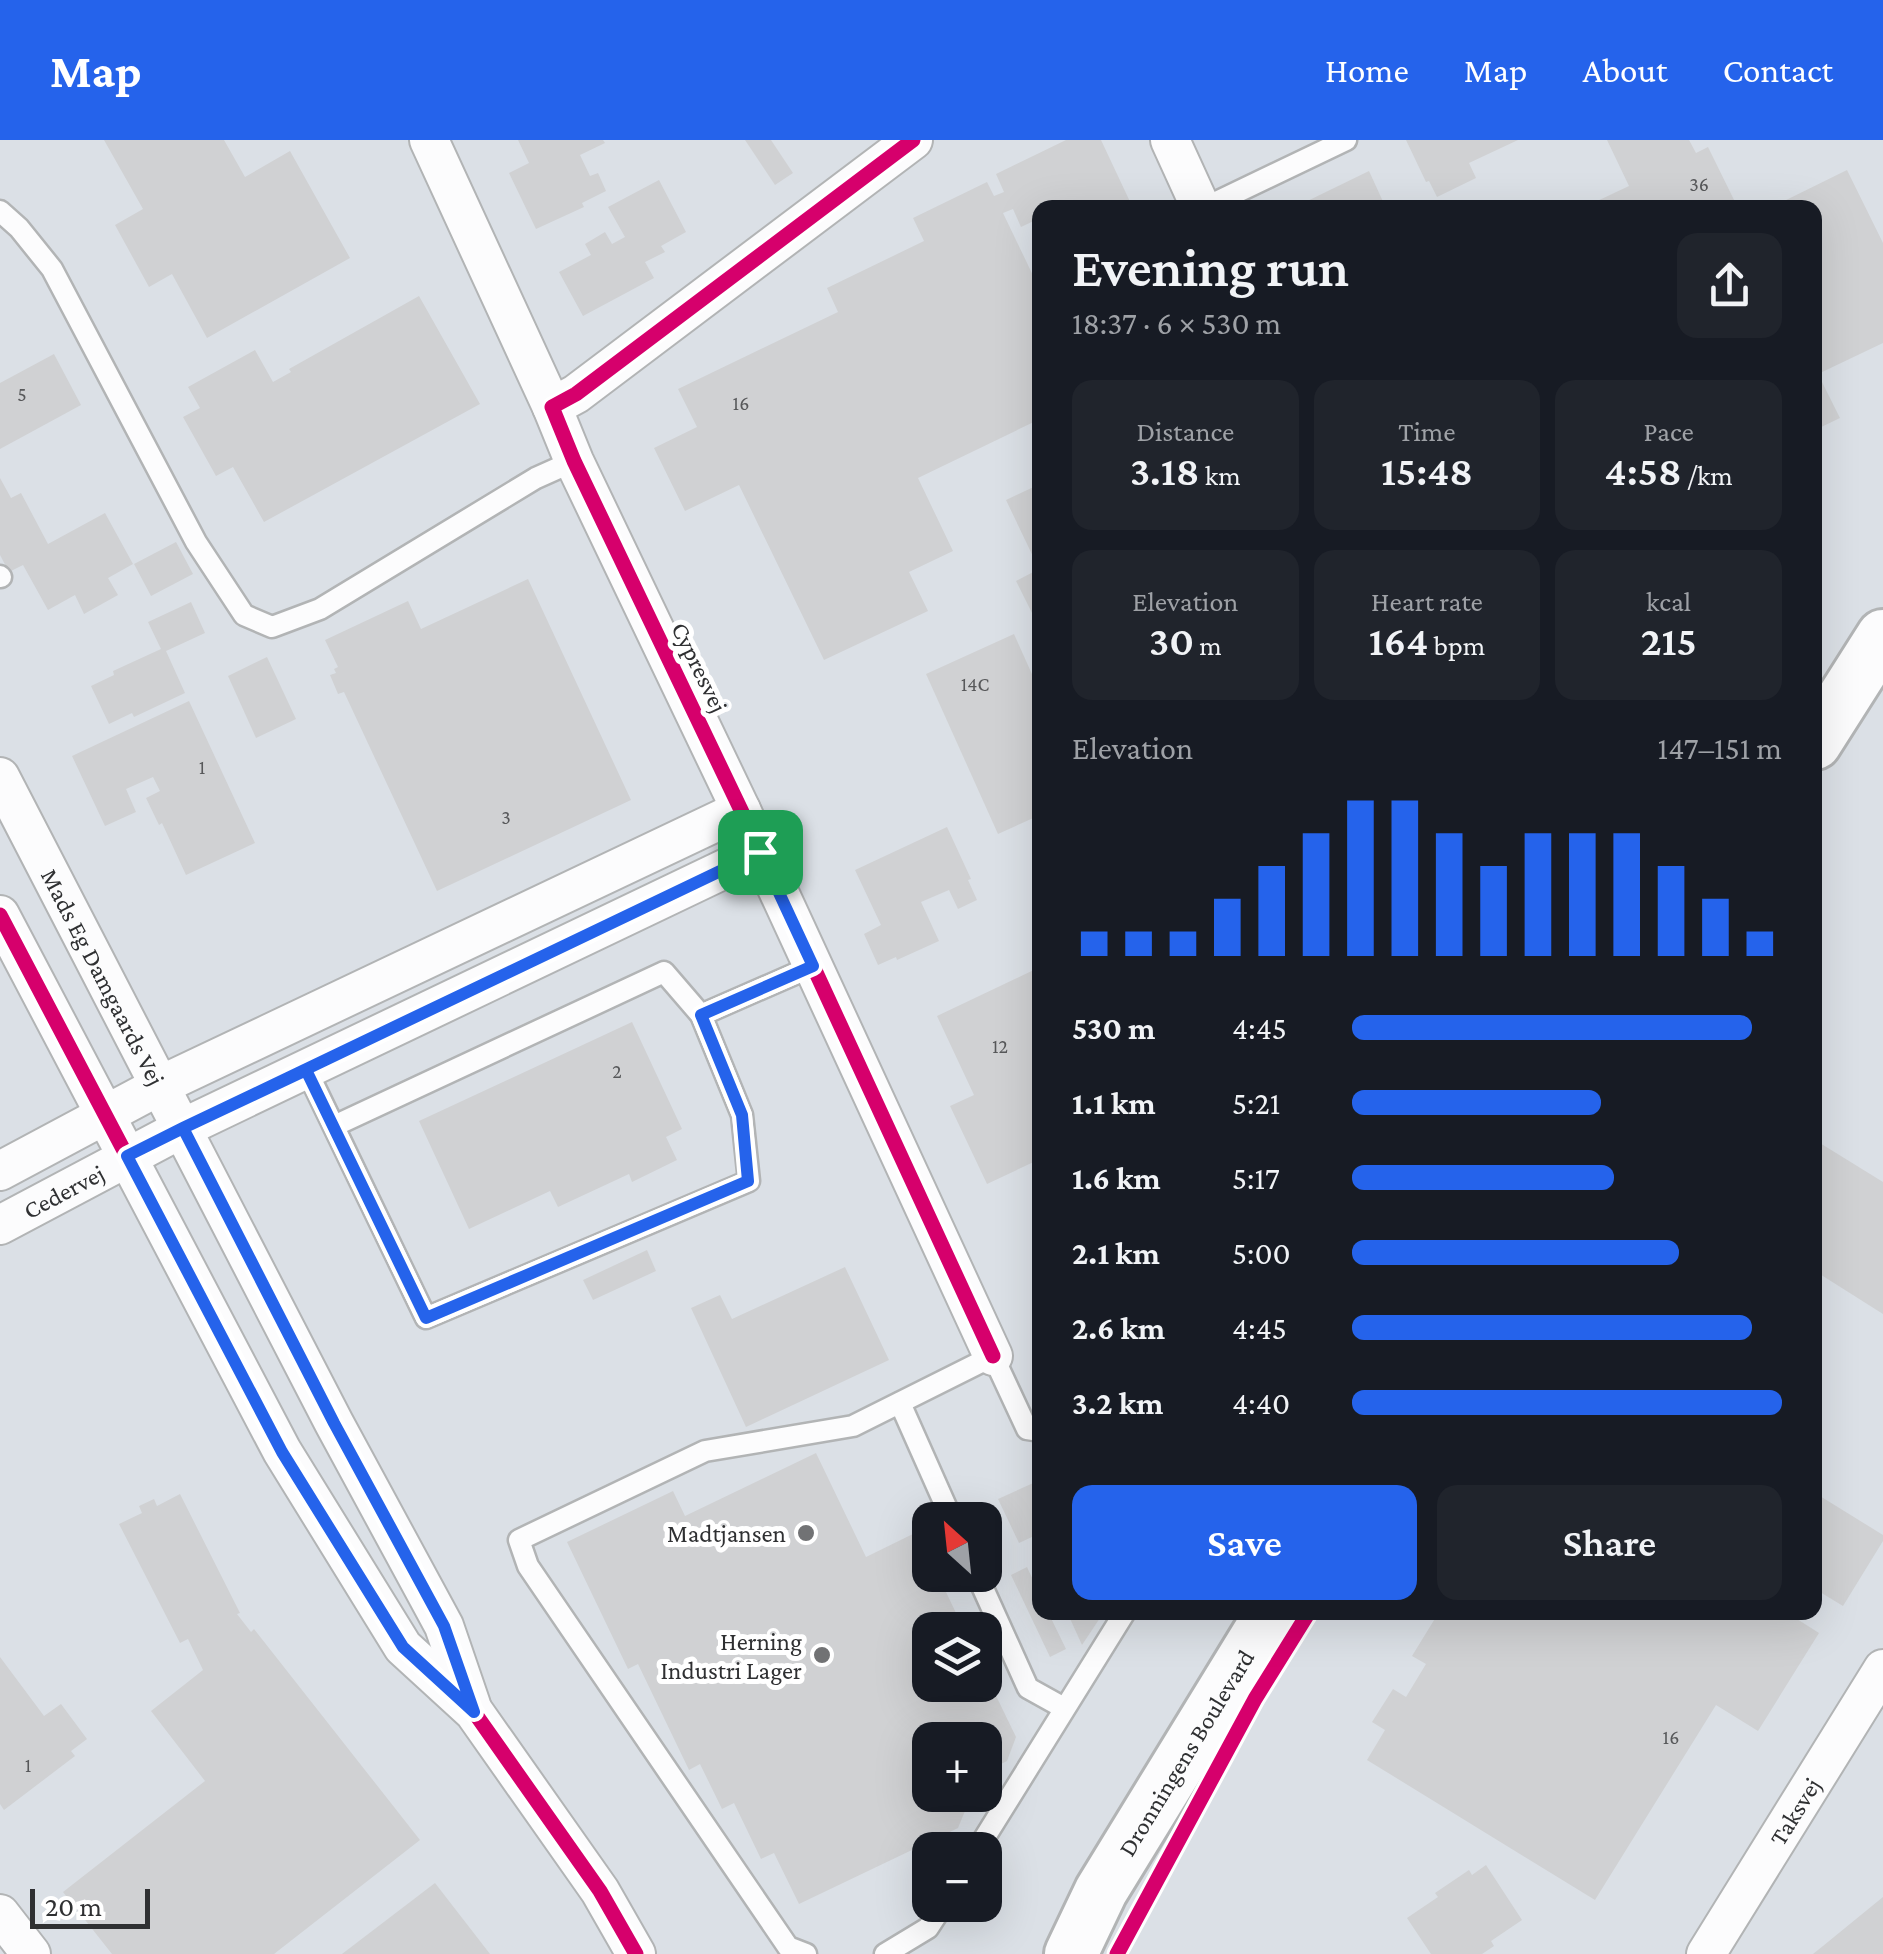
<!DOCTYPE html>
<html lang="en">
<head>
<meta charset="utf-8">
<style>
  :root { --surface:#171b24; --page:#20242c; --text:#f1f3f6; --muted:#9ea1a6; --accent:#2563eb }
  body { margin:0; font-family:"Crimson Pro",serif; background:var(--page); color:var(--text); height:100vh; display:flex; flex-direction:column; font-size:38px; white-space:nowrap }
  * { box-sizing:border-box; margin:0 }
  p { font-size:32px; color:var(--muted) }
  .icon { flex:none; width:55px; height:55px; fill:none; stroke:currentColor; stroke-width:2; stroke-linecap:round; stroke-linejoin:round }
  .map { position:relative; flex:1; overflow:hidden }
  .side { position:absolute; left:1032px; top:60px; width:790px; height:1420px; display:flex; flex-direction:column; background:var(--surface); border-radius:20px; box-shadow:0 10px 40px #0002 }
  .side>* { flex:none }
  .needle { width:65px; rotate:333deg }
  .controls { position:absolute; left:912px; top:1362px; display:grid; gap:20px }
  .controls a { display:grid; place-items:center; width:90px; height:90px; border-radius:20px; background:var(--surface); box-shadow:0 10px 40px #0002; font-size:50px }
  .scale { position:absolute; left:30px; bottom:25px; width:120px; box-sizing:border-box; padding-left:10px; border:5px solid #2f3032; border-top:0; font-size:28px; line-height:35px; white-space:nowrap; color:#2f3032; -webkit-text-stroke:8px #fff; paint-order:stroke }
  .pin { position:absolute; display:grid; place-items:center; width:85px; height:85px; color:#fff; margin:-42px; border-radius:20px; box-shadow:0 5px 15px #0006 }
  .round { display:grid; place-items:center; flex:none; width:105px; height:105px; border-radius:20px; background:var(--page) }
  .overview { display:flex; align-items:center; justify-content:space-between; height:170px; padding:0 40px }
  h1 { font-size:55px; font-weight:600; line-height:75px }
  .metrics { display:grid; grid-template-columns:repeat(3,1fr); gap:15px; height:170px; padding:10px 40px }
  .metrics div { display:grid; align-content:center; border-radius:20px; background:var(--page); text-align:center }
  .metrics b { font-size:42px; font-weight:600 }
  .metrics small { font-size:28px; font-weight:400 }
  .metrics p { font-size:28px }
  .chart { height:280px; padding:20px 40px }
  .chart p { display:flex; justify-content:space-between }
  .chart svg { width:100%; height:180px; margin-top:10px; stroke:var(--accent); stroke-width:6 }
  .button { display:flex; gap:20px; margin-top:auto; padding:20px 40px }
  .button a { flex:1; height:115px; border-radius:20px; background:var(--accent); color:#fff; font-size:40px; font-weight:600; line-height:115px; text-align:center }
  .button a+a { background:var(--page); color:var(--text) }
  ul { padding:0 40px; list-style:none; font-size:32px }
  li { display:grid; grid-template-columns:160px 120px 1fr; align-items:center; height:75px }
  li i { height:25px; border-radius:12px; background:var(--accent) }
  header { display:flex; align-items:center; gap:60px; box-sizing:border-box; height:140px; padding:0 50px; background:var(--accent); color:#fff }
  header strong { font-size:48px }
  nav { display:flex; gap:55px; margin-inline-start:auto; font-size:35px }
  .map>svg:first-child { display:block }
  .built { fill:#dbe0e6; fill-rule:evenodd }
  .building { fill:#d0d1d3 }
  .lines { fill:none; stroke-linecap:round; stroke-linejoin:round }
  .service-casing { stroke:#b2b4b5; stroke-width:25 }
  .minor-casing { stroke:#b2b4b5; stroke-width:42 }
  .secondary-casing { stroke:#b2b4b5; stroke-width:58 }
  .service { stroke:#fcfcfd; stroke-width:20 }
  .minor { stroke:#fcfcfd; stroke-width:38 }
  .secondary { stroke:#fcfcfd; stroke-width:52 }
  .cycleway-casing { stroke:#fff; stroke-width:21 }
  .cycleway { stroke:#d6006c; stroke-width:15 }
  .route-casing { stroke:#fff; stroke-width:20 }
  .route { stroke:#2563eb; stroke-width:12 }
  .poi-dot { fill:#717274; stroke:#fff; stroke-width:4 }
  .labels { text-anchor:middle; stroke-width:10; stroke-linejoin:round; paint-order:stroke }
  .number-label { font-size:20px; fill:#57585a }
  .street-label { font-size:25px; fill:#2f3032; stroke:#fff }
  .poi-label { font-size:25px; fill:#2f3032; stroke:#fff; text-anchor:end }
</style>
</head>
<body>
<header>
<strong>Map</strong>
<nav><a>Home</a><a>Map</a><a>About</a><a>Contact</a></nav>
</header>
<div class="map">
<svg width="1883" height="1814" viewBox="0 0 1883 1814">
  <rect width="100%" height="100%" fill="#eceef0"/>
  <path class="built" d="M0 0H1883V1814H0ZM1040 68H1815V1472H1040ZM930 1380H985V1435H930ZM930 1490H985V1545H930ZM930 1600H985V1655H930ZM930 1710H985V1765H930Z"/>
  <g class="building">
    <polygon points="104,0 224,0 245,37 290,11 350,118 207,198 172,134 149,147 115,85 143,69"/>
    <polygon points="518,0 603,0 605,3 580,15 590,36 598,33 606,51 582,63 584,67 536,89 509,33 529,23"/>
    <polygon points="745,0 771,0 793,33 775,45"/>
    <polygon points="1066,0 1101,0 1133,68 1075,68 1072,62 1061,68 1040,68 1040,78 1021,87 1013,69 1003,73 1040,150 1040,279 918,338 953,411 909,432 928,471 824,520 739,345 685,371 654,308 697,287 678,249 838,172 827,148 924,101 913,78 987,42 994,56 1004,52 996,34"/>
    <polygon points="1406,0 1518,0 1469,23 1476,38 1437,57 1429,41 1426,42"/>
    <polygon points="1607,0 1689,0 1696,13 1708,7 1738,68 1598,68 1595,62 1629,46"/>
    <polygon points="1847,30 1883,103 1883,203 1818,234 1840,278 1815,290 1815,68 1770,68"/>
    <polygon points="1369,31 1386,68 1293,68"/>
    <polygon points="659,40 686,92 661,106 665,112 645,122 654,138 583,176 559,132 591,115 585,104 605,92 612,104 625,97 608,67"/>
    <polygon points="419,156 480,264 264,382 233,327 216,336 183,277 200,268 188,247 255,210 273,242 291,232 289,229"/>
    <polygon points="54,214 81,265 0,309 0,243"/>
    <polygon points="0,338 11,358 21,353 48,404 105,373 133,424 108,438 118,455 84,474 75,455 48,470 23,425 9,432 0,415"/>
    <polygon points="1040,344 1040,489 1016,441 1039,429 1006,360"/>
    <polygon points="176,402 193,434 151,456 134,424"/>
    <polygon points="528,439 631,660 437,751 344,552 338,554 330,535 336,533 334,529 338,527 325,500 408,461 421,489"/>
    <polygon points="191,462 205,493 166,511 185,553 134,577 132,573 109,584 91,546 114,535 113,531 161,509 148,482"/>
    <polygon points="1014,494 1040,552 1040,675 998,694 926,534"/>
    <polygon points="267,517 296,579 256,598 228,536"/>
    <polygon points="189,561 255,703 186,735 162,683 159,685 146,658 160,651 153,637 126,649 136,672 105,686 72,616"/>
    <polygon points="947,687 971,739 968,740 977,760 958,769 949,750 921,762 939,801 897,820 896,817 878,825 864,794 881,785 855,730"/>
    <polygon points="1040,827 1040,1019 987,1044 950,966 974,955 937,876"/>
    <polygon points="632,882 682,989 666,997 677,1020 632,1042 629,1034 558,1067 550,1051 469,1089 419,981"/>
    <polygon points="1815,1000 1883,1042 1883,1174 1815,1131"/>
    <polygon points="647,1110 656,1131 593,1160 583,1140"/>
    <polygon points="845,1127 889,1220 746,1287 691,1168 720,1155 732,1179"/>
    <polygon points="816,1313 866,1417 917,1392 930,1418 930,1435 938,1435 964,1490 930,1490 930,1545 985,1545 985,1533 1016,1597 1007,1621 985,1632 985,1600 930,1600 930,1655 976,1655 980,1664 965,1671 958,1688 799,1764 774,1713 761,1719 734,1663 722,1669 700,1624 689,1630 638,1524 628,1529 567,1402 673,1351 685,1376"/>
    <polygon points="1040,1340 1040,1415 1032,1397 1019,1403 998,1359"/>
    <polygon points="1815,1353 1883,1395 1883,1401 1843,1466 1815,1449"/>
    <polygon points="180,1354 240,1473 237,1474 251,1492 254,1489 420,1700 274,1814 112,1814 63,1752 205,1641 151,1571 203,1530 188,1499 180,1503 119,1384 142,1373 139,1366 154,1359 157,1366"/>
    <polygon points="1027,1427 1040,1455 1040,1472 1048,1472 1066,1509 1050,1517 1011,1435"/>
    <polygon points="1067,1472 1104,1472 1082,1505"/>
    <polygon points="1439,1472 1786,1472 1819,1493 1758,1591 1716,1565 1595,1760 1367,1620 1385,1590 1372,1582 1393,1549 1406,1557 1426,1524 1412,1516"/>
    <polygon points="0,1517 44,1576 61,1564 87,1599 71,1611 75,1616 4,1670 0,1664"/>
    <polygon points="1486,1725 1522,1780 1491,1801 1494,1806 1482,1814 1431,1814 1407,1778 1438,1757 1435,1753 1469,1730 1472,1735"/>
    <polygon points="435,1743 490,1814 342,1814"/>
    <polygon points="1883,1757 1883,1814 1813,1814 1823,1806"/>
  </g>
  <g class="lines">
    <defs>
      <g id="service">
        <polyline points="1204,68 1346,0"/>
        <polyline points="0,71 19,88 52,129 196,402 244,475 272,487 320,469 536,338 574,321"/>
        <polyline points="0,436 1,437"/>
        <polyline points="701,875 813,826"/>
        <polyline points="306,929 426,1178 749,1041 742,975 701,875 664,832 334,986"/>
        <polyline points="900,1263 952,1380"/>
        <polyline points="977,1435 1028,1548 1064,1568"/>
        <polyline points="977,1710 1125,1472"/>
        <polyline points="806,1814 788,1807 528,1426 519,1400 705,1311 853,1286 993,1216 1027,1289 1040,1291"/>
        <polyline points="885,1814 928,1788 943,1765"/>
      </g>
      <g id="minor">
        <polyline points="429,0 552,267"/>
        <polyline points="913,0 576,254 552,267 574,321 741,670 993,1216"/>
        <polyline points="1170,0 1201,68"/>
        <path id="s1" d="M0 637 334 1283 444 1486 471 1565"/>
        <polyline points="0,775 282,1311 403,1507 474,1572 600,1751 636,1814"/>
        <polyline points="0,1031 161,945 741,670"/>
        <path id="s2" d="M0 1085 183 988 760 712"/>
        <polyline points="0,1774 31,1814"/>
        <path id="s3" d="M1706 1814 1883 1529"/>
      </g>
      <g id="secondary">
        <polyline points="1815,603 1883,496"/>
        <path id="s4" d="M1071 1814 1101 1751 1272 1472"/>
      </g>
    </defs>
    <use href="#service" class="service-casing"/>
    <use href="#minor" class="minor-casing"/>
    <use href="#secondary" class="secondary-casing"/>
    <use href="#service" class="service"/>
    <use href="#minor" class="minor"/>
    <use href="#secondary" class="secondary"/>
    <defs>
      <g id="cycleway">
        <polyline points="913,0 576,254 552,267 574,321 741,670 993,1216"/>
        <polyline points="0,775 282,1311 403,1507 474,1572 600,1751 636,1814"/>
        <polyline points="1117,1814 1255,1559 1309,1472"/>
      </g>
    </defs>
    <use href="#cycleway" class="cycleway-casing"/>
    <use href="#cycleway" class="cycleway"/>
  </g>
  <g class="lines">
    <defs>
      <polyline id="route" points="760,712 183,988 127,1016 282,1312 403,1507 474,1572 444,1486 334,1283 183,988 306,930 426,1178 748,1041 742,975 701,875 813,826 760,712"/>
    </defs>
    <use href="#route" class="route-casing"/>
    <use href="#route" class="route"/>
  </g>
  <g class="poi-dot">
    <circle cx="806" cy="1393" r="10"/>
    <circle cx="822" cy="1515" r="10"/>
  </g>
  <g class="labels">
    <g class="number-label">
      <text x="1699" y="51">36</text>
      <text x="22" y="261">5</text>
      <text x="741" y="270">16</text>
      <text x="975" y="551">14C</text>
      <text x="202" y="634">1</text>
      <text x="506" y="684">3</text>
      <text x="1000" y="913">12</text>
      <text x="617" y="938">2</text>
      <text x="1671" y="1604">16</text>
      <text x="28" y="1632">1</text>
    </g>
    <g class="street-label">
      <text transform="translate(700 527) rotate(64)" y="9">Cypresvej</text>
      <text dy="9" stroke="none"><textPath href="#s1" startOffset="225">Mads Eg Damgaards Vej</textPath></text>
      <text dy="9" stroke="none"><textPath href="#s2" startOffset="72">Cedervej</textPath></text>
      <text dy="9" stroke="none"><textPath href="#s4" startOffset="232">Dronningens Boulevard</textPath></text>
      <text dy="9" stroke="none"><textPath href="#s3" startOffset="168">Taksvej</textPath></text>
    </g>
    <g class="poi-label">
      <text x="786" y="1402">Madtjansen</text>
      <text x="802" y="1510">Herning<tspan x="802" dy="29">Industri Lager</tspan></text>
    </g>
  </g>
</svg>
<div class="controls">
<a><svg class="needle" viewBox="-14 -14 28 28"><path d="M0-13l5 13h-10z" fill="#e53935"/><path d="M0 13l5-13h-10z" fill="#9ea1a6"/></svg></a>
<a><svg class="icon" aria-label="layers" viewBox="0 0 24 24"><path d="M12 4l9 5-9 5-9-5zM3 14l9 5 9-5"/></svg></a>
<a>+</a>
<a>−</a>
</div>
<div class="scale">20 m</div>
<div class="pin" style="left:760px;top:712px;background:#1e9e55"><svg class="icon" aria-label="arrive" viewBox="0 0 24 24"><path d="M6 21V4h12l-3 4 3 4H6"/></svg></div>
<section class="side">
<div class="overview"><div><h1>Evening run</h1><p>18:37 · 6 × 530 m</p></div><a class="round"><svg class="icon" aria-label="share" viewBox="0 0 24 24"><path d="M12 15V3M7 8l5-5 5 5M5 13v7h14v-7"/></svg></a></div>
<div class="metrics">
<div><p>Distance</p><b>3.18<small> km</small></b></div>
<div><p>Time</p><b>15:48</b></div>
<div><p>Pace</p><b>4:58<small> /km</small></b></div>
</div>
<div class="metrics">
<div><p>Elevation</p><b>30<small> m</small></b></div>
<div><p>Heart rate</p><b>164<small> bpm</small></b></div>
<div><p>kcal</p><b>215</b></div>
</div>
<div class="chart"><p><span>Elevation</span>147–151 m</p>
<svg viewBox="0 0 160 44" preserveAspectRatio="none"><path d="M5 44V38M15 44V38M25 44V38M35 44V30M45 44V22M55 44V14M65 44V6M75 44V6M85 44V14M95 44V22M105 44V14M115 44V14M125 44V14M135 44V22M145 44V30M155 44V38"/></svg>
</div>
<ul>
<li><b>530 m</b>4:45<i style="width:93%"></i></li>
<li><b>1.1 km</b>5:21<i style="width:58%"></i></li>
<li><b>1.6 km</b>5:17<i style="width:61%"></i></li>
<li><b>2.1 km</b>5:00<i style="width:76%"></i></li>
<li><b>2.6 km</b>4:45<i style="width:93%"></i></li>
<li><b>3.2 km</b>4:40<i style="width:100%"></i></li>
</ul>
<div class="button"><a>Save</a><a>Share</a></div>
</section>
</div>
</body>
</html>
